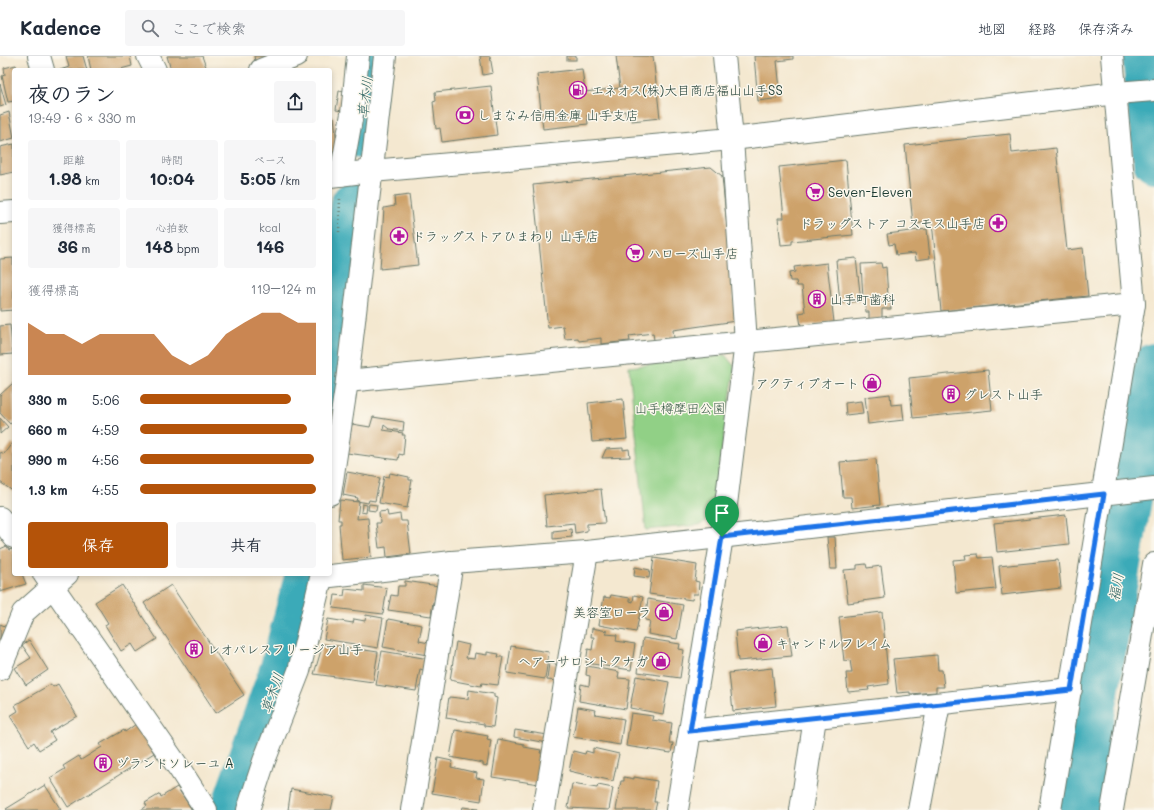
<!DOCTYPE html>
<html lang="ja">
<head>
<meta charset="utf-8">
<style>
  :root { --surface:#fff; --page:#f6f6f7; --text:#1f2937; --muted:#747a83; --line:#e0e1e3; --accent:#b45309 }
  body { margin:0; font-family:Mali,"Klee One",sans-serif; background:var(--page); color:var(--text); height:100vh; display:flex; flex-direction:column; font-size:15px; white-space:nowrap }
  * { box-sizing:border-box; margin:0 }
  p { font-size:13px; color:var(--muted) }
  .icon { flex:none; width:22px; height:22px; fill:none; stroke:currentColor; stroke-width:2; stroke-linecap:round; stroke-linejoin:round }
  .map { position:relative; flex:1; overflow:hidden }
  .drawer { position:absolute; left:12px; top:12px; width:320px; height:508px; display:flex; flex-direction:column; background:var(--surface); border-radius:4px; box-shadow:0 2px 6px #0003 }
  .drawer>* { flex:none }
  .pin { position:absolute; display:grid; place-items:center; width:34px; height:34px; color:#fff; margin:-41px -17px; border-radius:50% 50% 50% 0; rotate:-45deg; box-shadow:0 0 4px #0007 }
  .pin .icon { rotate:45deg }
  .round { display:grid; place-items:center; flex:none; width:42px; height:42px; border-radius:4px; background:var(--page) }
  .head { display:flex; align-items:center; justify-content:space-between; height:68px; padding:0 16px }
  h1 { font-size:22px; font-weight:700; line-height:30px }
  .stats { display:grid; grid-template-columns:repeat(3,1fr); gap:6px; height:68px; padding:4px 16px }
  .stats div { display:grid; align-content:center; border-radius:4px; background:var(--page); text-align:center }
  .stats b { font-size:17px; font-weight:700 }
  .stats small { font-size:11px; font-weight:400 }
  .stats p { font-size:11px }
  .chart { height:112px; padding:8px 16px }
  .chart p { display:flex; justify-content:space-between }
  .chart svg { width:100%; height:72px; margin-top:4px; fill:var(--accent); opacity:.7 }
  .button { display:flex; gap:8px; margin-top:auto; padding:8px 16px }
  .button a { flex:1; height:46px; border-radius:4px; background:var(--accent); color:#fff; font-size:16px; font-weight:700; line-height:46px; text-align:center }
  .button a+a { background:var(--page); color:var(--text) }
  ul { padding:0 16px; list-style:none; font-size:13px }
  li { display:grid; grid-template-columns:64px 48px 1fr; align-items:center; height:30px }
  li i { height:10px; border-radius:5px; background:var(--accent) }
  header { display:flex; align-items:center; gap:24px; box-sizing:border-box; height:56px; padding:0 20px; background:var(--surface); border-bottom:1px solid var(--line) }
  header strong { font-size:19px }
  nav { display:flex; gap:22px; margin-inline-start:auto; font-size:14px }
  .search { width:280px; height:36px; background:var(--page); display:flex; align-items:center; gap:10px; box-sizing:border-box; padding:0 14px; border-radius:4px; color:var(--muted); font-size:15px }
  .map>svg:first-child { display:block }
  .green { fill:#91d086; stroke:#58865d }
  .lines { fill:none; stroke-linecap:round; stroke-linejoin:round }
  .river { stroke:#3aaab8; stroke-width:42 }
  .building { fill:#cda26a }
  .minor-casing { stroke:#6a796b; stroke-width:24 }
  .tertiary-casing { stroke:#6a796b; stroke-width:24 }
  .path { stroke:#6a796b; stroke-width:2.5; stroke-dasharray:1 3; stroke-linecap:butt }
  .minor { stroke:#fff; stroke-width:22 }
  .tertiary { stroke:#fff; stroke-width:22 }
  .route-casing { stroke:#fff; stroke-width:8 }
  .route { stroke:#1a73e8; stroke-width:5 }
  .labels { text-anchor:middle; stroke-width:3; stroke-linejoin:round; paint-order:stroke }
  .poi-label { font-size:13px; fill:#1f3d34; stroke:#fbf7ec; text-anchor:start }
  .park-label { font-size:13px; fill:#365a44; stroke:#fbf7ec }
  .water-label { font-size:14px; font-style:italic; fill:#275e5c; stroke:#fbf7ec }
</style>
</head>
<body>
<header>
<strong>Kadence</strong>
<div class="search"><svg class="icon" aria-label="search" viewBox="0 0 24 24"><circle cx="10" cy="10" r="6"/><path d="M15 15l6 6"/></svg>ここで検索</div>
<nav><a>地図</a><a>経路</a><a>保存済み</a></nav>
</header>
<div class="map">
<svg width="1154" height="754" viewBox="0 0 1154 754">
  <rect width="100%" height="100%" fill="#fbf7ec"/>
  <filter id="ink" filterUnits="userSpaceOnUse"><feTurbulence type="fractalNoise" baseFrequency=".025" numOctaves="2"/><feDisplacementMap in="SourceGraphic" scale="8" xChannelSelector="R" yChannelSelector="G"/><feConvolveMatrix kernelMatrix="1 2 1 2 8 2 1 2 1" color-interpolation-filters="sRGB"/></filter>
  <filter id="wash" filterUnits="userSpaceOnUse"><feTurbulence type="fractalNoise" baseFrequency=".012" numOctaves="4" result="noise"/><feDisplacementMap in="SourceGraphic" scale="16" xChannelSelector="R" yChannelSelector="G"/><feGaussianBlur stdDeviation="0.9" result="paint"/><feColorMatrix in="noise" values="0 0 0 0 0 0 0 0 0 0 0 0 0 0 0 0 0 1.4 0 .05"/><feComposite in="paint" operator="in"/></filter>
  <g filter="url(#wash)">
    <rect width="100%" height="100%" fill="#f4e8d0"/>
    <polygon class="green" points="725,299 735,311 711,462 699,469 646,474 629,311"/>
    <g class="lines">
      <g class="river">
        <polyline points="1143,0 1154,106"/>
        <polyline points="360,81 369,0"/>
        <polyline points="330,334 352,147"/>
        <polyline points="231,754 281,612 306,518"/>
        <polyline points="1078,754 1154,308"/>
      </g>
    </g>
    <g id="blocks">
      <g class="building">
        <polygon points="66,0 83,0 87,14 60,14 69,11"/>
        <polygon points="88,0 130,0 132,10 117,14 91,14"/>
        <polygon points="167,0 202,0 207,14 171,14"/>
        <polygon points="254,0 275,0 255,5"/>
        <polygon points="480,0 490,0 493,17 483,19"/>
        <rect x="567" y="0" width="9" height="4"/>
        <polygon points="616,0 653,0 660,62 632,65 626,61 625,55 587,59 588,68 543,73 537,18 582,13 585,36 620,32"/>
        <polygon points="754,0 793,0 793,3 777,5 781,42 758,45"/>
        <polygon points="16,9 17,14 14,14 14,45 8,46 2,20 5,19 4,12"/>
        <polygon points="0,28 6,49 0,51"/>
        <polygon points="491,30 497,79 442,86 440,72 436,73 433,46 436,45 435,36"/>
        <polygon points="339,35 346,36 343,55 336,54"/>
        <polygon points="9,56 14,82 0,86 0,59"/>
        <polygon points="334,61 338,96 330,97 330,62"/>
        <polygon points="1010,78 1012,97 1056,92 1067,194 1083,192 1088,240 941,255 932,166 913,168 905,89"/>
        <polygon points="14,88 14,116 0,119 0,91"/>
        <polygon points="846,104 853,179 792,185 792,188 781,189 778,162 784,162 779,111"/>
        <polygon points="711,111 722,120 736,265 673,274 674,282 654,284 653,277 629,280 630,285 601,288 601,282 579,285 578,282 565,283 563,270 548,272 533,129"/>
        <polygon points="409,139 418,209 380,213 384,152 395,150 394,141"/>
        <polygon points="927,173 930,202 916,204 915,197 896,199 894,188 889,189 887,178"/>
        <polygon points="13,202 14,254 0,255 0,203"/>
        <polygon points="856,202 861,245 840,247 836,204"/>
        <polygon points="827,207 834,266 801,270 799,257 805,256 802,230 797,230 796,225 790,225 789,217 795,216 794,211"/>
        <polygon points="881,207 882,212 886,211 888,240 890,239 891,253 882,253 882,263 869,264 869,256 866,256 865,243 863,243 861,208"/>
        <polygon points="10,269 13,298 0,299 0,270"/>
        <polygon points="988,314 992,354 913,362 909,322"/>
        <polygon points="13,327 14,365 10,368 0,357 0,339"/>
        <polygon points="890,338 891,349 902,348 904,364 868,368 865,341"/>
        <polygon points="623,343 627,383 592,386 588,347"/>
        <polygon points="861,345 863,357 846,359 845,347"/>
        <polygon points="373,361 404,366 403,375 389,373 384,369 383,374 403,377 402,379 405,379 403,399 399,398 398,404 347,397 352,368 370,371"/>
        <polygon points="0,362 8,371 0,378"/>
        <polygon points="12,387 14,389 14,436 0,426 0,398 1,396 4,398"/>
        <polygon points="623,392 623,394 629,393 630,401 602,402 606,393"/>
        <polygon points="876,403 880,449 852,452 851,441 843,441 840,406"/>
        <polygon points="347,416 380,422 375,445 369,444 368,447 357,445 358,442 343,439"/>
        <polygon points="390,417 409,421 409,424 412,424 407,452 379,447 384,420 389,421"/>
        <polygon points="601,433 605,467 587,468 587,475 575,477 574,467 547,470 544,439"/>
        <polygon points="340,444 359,446 357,463 368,462 371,501 342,504 339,468 341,468 341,464 338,464"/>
        <polygon points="362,448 367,449 366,457 361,456"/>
        <polygon points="369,448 377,449 376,455 368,454"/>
        <polygon points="387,455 388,460 400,458 401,465 407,465 411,498 387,501 386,491 379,492 376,467 380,467 379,456"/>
        <polygon points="1066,459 1069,488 997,496 994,467"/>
        <polygon points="571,473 572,481 553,483 553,475"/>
        <polygon points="827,481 835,481 837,513 830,513"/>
        <polygon points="7,490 9,494 12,493 14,498 14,518 22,518 26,528 0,536 0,493"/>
        <polygon points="978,498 979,502 992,501 996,533 956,537 953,504 966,503 965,499"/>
        <polygon points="654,502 697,509 695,525 699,526 698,538 693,538 692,544 649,538"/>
        <polygon points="1058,504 1061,532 1002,539 999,510"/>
        <polygon points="866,508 867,512 881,510 885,542 848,547 844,514 857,513 857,509"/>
        <polygon points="635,511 650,514 649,522 634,520"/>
        <polygon points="405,525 439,530 437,547 433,546 431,560 388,554 391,539 397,540 398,530 405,530"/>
        <polygon points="122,529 157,583 137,596 132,588 121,595 105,569 108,567 95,546"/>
        <polygon points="171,529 244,639 216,657 144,547"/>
        <polygon points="364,529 387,532 383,558 333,552 335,539 344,540 345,533 364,535"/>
        <polygon points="611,539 630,542 630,545 633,546 634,539 643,541 636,576 599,569 604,541 610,542"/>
        <polygon points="648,543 683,549 677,583 648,578 650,565 645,564"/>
        <polygon points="882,556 889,628 868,631 869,634 848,636 846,617 852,617 850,604 844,605 839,561"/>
        <polygon points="366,559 383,562 378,592 324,583 328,563 353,567 354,563 365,565"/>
        <polygon points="388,563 422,569 419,585 429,587 427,599 383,591"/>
        <polygon points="0,568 7,571 0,591"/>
        <polygon points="788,569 792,600 738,605 735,575"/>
        <polygon points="592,572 607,575 606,578 617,579 616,585 635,588 631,614 586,607 588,593 592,594 594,581 591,581"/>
        <polygon points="643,582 680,588 679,593 684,594 680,622 638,616"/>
        <polygon points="29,584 48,614 26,629 15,612 31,602 22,589"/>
        <polygon points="456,586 469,589 466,602 474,603 475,597 487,599 487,596 499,598 498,601 503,601 498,629 482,627 481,630 450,624"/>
        <polygon points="323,588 378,596 373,626 314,618"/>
        <polygon points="511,590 549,596 545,623 507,617"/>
        <polygon points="382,595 429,603 427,615 420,613 416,635 376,629"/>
        <polygon points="937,599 938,614 942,614 944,631 936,631 936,636 910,638 910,636 897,637 893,603"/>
        <polygon points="549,607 560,609 558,625 547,624"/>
        <polygon points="587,610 619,616 618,622 630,623 626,653 579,645 581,628 589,630 590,620 586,619"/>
        <polygon points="772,612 776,650 733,655 729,617"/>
        <polygon points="636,620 669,626 663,658 630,652"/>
        <polygon points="51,628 53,631 58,628 77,660 50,676 55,684 39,694 34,686 29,690 10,660 18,655 15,649"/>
        <polygon points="469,634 494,638 494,641 497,642 493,671 484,670 484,668 446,662 449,641 468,643"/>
        <polygon points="578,651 596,654 595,658 624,663 620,689 573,681"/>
        <polygon points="631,657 653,660 652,664 672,667 669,687 673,687 671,697 626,690"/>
        <polygon points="136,668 154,697 68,751 50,722 65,713 63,710 79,700 81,704 102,691 100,688 124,674 125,676"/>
        <polygon points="455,674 488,680 487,683 491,684 487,710 483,709 483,707 450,701"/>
        <polygon points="515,674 548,679 547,687 514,681"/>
        <polygon points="498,683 524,688 524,691 541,694 540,697 544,697 539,728 492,721"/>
        <polygon points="593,692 619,698 613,725 569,715 573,695 585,698 586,695 593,697"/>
        <polygon points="438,702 452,705 451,711 477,717 476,722 484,723 481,745 432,737"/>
        <polygon points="624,721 634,723 634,721 657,725 654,746 657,746 655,754 616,754 621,725 624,725"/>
        <polygon points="572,728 597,732 598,729 613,732 609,754 568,752"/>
        <polygon points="45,729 61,754 7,754 6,753"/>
        <polygon points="177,731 192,754 141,754 147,750 145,747 160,738 161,741"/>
        <polygon points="291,733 334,741 331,754 288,754"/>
        <polygon points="463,751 478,753 478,754 462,754"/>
      </g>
    </g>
  </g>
  <g filter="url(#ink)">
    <use href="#blocks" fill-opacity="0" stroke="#6a796b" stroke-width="1"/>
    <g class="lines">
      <defs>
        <g id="minor">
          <polyline points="39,0 43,14"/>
          <polyline points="148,0 155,14"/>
          <polyline points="261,14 296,0"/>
          <polyline points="341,119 352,58 358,0"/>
          <polyline points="347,325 1134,248"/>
          <polyline points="330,438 347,325 385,0"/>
          <polyline points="0,462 14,481"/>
          <polyline points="44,518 181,715 206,754"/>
          <polyline points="322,521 452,506 587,496 1154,432"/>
          <polyline points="0,613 23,557 67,518"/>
          <polyline points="690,675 1071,633"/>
          <polyline points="248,754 264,705 299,615 322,518"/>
          <polyline points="412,754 452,506"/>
          <polyline points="544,754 587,496"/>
          <polyline points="677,754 722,481 746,286 732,83 724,0"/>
          <polyline points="801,754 815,662"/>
          <polyline points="919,754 939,648"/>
          <polyline points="1050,754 1134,248 1112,0"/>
          <polyline points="1112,754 1154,508"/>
        </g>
        <g id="tertiary">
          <polyline points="330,120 372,115 732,83 1116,37 1154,34"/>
          <polyline points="0,157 14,156"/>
        </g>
      </defs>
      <use href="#minor" class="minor-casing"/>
      <use href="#tertiary" class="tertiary-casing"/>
      <polyline class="path" points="339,176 340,141"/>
      <use href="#minor" class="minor"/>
      <use href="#tertiary" class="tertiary"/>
    </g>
  </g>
  <g class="lines" filter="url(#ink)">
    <defs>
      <polygon id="route" points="1104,438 1071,634 690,675 722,481"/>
    </defs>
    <use href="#route" class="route-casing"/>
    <use href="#route" class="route"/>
  </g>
  <defs>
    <symbol id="fuel-ring" viewBox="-11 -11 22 22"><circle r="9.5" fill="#fbf7ec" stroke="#b5179e" stroke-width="1.5"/><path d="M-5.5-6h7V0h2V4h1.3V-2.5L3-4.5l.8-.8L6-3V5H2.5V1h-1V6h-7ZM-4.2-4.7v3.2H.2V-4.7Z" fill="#b5179e"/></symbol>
    <symbol id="bank-ring" viewBox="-11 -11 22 22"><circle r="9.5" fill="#fbf7ec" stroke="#b5179e" stroke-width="1.5"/><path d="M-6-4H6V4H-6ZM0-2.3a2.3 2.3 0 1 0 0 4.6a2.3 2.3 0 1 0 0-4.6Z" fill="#b5179e"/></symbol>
    <symbol id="supermarket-ring" viewBox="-11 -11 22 22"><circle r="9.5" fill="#fbf7ec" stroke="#b5179e" stroke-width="1.5"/><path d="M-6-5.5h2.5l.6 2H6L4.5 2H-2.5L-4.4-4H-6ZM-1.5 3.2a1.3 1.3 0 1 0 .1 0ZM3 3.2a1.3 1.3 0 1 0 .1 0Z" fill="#b5179e"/></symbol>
    <symbol id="pharmacy-ring" viewBox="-11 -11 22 22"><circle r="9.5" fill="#fbf7ec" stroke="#b5179e" stroke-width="1.5"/><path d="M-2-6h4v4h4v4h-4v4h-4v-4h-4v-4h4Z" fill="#b5179e"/></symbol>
    <symbol id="building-ring" viewBox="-11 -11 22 22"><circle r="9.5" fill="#fbf7ec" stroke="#b5179e" stroke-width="1.5"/><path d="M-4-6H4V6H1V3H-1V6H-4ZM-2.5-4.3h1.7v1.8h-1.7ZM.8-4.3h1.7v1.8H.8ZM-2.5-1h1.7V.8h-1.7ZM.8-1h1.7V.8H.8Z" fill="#b5179e"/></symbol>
    <symbol id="shop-ring" viewBox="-11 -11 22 22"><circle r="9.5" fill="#fbf7ec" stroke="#b5179e" stroke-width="1.5"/><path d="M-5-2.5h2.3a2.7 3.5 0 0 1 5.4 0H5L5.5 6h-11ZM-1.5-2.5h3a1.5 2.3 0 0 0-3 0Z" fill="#b5179e"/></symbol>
  </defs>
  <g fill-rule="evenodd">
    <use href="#fuel-ring" x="568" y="24" width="20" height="20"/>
    <use href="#bank-ring" x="455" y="49" width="20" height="20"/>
    <use href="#supermarket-ring" x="805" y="126" width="20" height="20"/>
    <use href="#pharmacy-ring" x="988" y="157" width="20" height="20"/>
    <use href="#pharmacy-ring" x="389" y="170" width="20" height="20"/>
    <use href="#supermarket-ring" x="625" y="187" width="20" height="20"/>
    <use href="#building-ring" x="807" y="233" width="20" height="20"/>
    <use href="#shop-ring" x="862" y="317" width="20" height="20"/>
    <use href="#building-ring" x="941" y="328" width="20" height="20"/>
    <use href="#shop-ring" x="654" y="546" width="20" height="20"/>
    <use href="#shop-ring" x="753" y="577" width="20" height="20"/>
    <use href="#building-ring" x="184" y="583" width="20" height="20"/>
    <use href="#shop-ring" x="651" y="595" width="20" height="20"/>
    <use href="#building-ring" x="93" y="697" width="20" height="20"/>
  </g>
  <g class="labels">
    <g class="poi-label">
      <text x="591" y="39">エネオス(株)大目商店福山山手SS</text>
      <text x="478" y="64">しまなみ信用金庫 山手支店</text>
      <text x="828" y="141">Seven-Eleven</text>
      <text x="985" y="172" text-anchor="end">ドラッグストア コスモス山手店</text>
      <text x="412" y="185">ドラッグストアひまわり 山手店</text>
      <text x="648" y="202">ハローズ山手店</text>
      <text x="830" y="248">山手町歯科</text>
      <text x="859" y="332" text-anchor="end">アクティブオート</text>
      <text x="964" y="343">グレスト山手</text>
      <text x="651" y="561" text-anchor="end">美容室ローラ</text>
      <text x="776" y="592">キャンドルフレイム</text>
      <text x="207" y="598">レオパレスフリージア山手</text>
      <text x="648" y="610" text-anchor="end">ヘアーサロントクナガ</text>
      <text x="116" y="712">ヅランドソレーユ A</text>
    </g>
    <g class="park-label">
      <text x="680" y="357">山手樽摩田公園</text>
    </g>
    <g class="water-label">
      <text transform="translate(365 41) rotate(-83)" y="5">草木川</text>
      <text transform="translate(1116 531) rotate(-80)" y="5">福川</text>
      <text transform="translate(272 637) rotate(-71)" y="5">草木川</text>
    </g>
  </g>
</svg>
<div class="pin" style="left:722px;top:481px;background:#1e9e55"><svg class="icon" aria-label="arrive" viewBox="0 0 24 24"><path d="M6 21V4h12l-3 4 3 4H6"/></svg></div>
<section class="drawer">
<div class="head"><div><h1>夜のラン</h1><p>19:49 · 6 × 330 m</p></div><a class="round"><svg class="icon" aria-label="share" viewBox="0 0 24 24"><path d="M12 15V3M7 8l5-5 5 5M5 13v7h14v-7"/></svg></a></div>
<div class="stats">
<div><p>距離</p><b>1.98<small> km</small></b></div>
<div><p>時間</p><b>10:04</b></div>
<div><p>ペース</p><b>5:05<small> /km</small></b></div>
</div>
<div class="stats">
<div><p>獲得標高</p><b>36<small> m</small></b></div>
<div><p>心拍数</p><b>148<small> bpm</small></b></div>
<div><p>kcal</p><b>146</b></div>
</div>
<div class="chart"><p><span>獲得標高</span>119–124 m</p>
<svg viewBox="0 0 160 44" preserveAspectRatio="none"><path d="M0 44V12L10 19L20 19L30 25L40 19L50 19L60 19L70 19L80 32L90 38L100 32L110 19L120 12L130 6L140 6L150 12L160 12V44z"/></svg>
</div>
<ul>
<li><b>330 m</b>5:06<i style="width:86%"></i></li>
<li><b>660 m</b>4:59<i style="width:95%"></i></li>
<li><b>990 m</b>4:56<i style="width:99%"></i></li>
<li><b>1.3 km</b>4:55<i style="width:100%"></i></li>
</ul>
<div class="button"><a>保存</a><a>共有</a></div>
</section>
</div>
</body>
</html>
